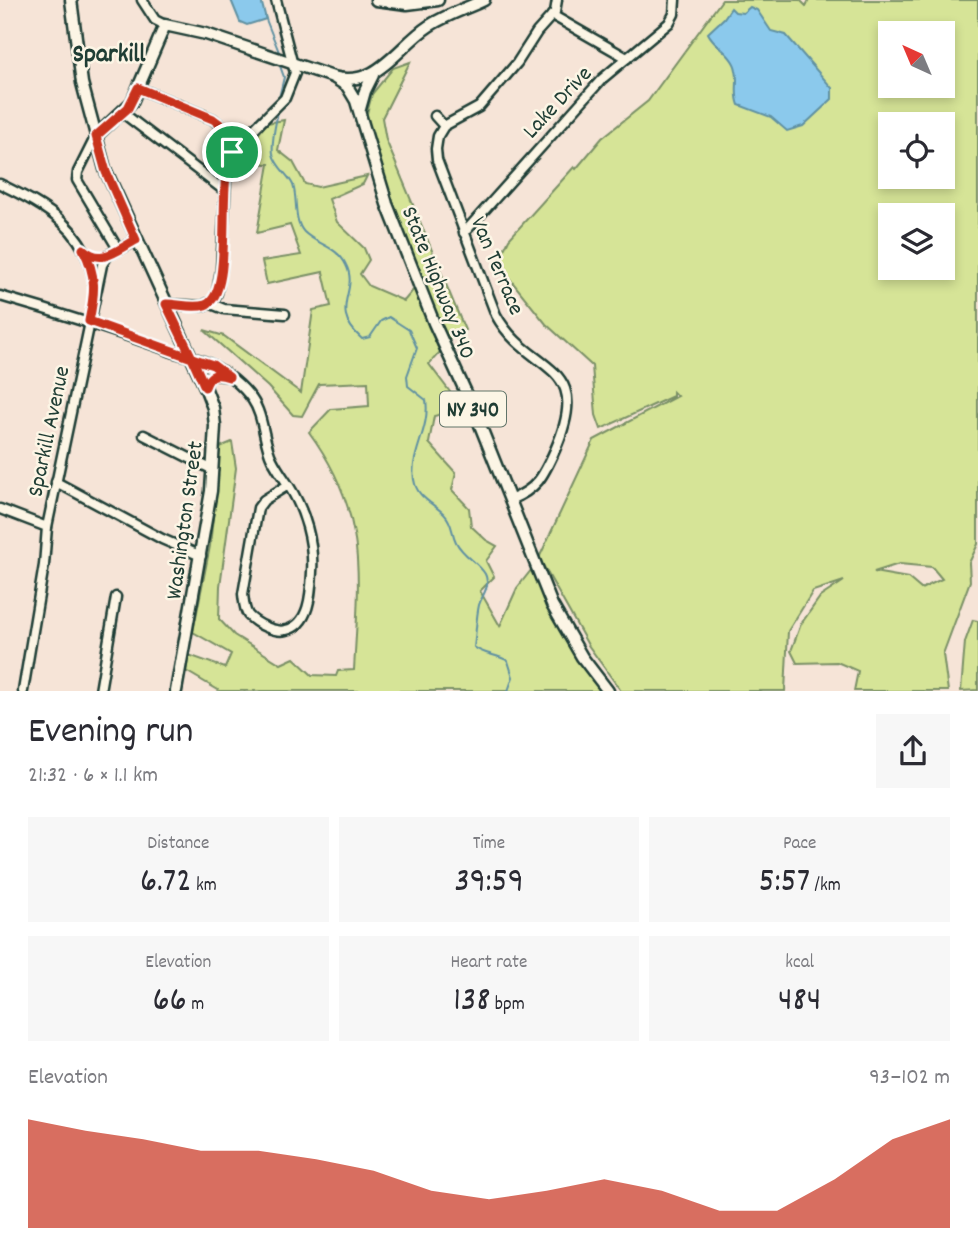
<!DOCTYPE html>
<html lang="en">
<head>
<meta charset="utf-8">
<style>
  :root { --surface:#fff; --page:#f7f7f7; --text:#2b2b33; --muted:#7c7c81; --accent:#c8321e }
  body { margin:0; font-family:Dekko,sans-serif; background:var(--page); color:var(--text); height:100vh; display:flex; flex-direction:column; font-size:26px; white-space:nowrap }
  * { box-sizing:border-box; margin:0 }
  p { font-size:23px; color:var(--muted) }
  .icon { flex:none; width:38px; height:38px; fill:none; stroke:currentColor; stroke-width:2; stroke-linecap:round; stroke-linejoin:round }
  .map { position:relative; height:691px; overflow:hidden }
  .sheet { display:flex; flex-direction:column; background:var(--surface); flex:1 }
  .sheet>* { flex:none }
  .needle { width:46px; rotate:316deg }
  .fabs { position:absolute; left:878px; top:21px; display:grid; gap:14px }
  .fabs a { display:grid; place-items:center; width:77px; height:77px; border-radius:0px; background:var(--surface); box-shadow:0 4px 10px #0003; font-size:35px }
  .pin { position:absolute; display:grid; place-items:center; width:60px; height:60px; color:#fff; margin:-30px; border:4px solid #fff; border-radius:50%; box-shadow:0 2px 7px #0007 }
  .round { display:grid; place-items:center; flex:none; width:74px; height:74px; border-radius:0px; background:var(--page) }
  .headline { display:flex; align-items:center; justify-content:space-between; height:119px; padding:0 28px }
  h1 { font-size:38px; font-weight:600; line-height:52px }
  .figures { display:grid; grid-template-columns:repeat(3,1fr); gap:10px; height:119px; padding:7px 28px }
  .figures div { display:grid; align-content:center; border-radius:0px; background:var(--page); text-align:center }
  .figures b { font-size:35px; font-weight:600 }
  .figures small { font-size:19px; font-weight:400 }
  .figures p { font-size:19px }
  .chart { height:196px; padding:14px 28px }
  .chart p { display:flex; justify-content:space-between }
  .chart svg { width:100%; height:126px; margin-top:7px; fill:var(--accent); opacity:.7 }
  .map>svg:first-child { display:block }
  .green { fill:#d6e497; stroke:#7a9066; stroke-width:2; fill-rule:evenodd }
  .water { fill:#8bc9ec; stroke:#6091a2; stroke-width:2 }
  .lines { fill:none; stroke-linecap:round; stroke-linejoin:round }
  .stream { stroke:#6091a2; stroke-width:2 }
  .minor-casing { stroke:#1f3d34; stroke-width:13 }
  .major-casing { stroke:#1f3d34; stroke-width:15 }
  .minor { stroke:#fcf5e5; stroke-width:8 }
  .major { stroke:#fcf5e5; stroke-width:10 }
  .route-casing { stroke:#fff; stroke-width:14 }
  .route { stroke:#c8321e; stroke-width:9 }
  .labels { text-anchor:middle; stroke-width:5; stroke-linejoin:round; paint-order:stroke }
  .shield { fill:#fcf5e5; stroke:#617469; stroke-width:2 }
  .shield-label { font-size:21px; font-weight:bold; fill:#1f3d34 }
  .street-label { font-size:23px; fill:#1f3d34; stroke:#fcf5e5 }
  .quarter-label { font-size:26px; font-weight:bold; fill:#1f3d34; stroke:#fcf5e5 }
</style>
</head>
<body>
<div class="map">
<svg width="978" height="691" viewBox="0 0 978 691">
  <rect width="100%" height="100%" fill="#f6e4d7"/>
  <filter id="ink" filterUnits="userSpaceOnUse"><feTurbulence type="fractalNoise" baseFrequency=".0143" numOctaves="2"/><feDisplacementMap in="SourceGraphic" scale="14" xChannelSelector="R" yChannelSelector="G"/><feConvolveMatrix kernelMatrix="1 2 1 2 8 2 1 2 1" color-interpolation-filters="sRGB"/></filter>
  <g filter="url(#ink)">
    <g class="green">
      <path d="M722 0H800L806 6 809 0H978V544L969 563 970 581 943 654 948 691H854L858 671 837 662 797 663 791 651 801 624 820 597 844 581 813 591 788 631 785 691H621L588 645 539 558 594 440 677 396 673 392V396L601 429 596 415 592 366 546 324 501 268V256L509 239 574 167 576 169 602 138 648 101ZM891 33H943V86H891ZM891 124H943V177H891ZM891 215H943V268H891ZM899 564 932 567 942 579 921 589 908 578 874 572Z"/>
      <polygon points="410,62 382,118 386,140 465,330 448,340 408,248 380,166 366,117 372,94 393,68"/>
      <path d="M284 120 278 150 293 162 305 184 318 187 367 176 363 184 329 199 337 222 364 248 369 260 360 274 369 286 404 301 414 289 440 352 429 364 450 392 446 413 434 416 429 443 456 473 452 490 469 508 471 526 486 540 497 546 486 561 494 577 480 591 500 626 517 588 532 569C551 616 570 651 602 691H220L186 671 189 655 225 668 231 654 193 632 210 546 220 447 232 442 236 468 220 586 219 619 234 635 281 664 294 658 312 675 336 676 338 671 354 670C359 576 369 514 309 432L331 409 369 406 368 382 319 384 302 416 293 415 268 387 204 330 224 336 301 393 313 310 331 306 323 272 267 284 262 261 301 255 290 225 257 233 269 164 236 163 267 123Z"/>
      <polygon points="973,620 978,621 978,690 961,691 965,642"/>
    </g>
    <g class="water">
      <polygon points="231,0 261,0 266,19 247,25 240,22"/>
      <path d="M750 7 757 10 771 31 786 35 832 88V99L803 126 787 131 771 117 739 105C734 93 739 82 736 70 734 55 714 46 708 33L724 18 731 8 735 12 743 13Z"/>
    </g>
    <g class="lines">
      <g class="stream">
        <polyline points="265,17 279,52"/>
        <polyline points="279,98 284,77 280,66"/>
        <path d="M278 111C276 123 271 141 273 154 276 167 288 174 293 185 298 200 293 220 304 232 317 245 337 246 346 265 360 292 327 308 362 339L370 337 381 321 389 317 409 330 417 348 407 376 408 386 426 400C431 430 407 457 415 484 419 498 434 504 444 514 453 523 451 532 456 542 463 556 478 562 485 574 486 576 487 582 487 585 486 592 481 598 479 605 476 618 476 634 474 647 484 655 496 654 508 661L513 677 508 691"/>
      </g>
      <defs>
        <g id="minor">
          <polyline points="142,0 155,20 165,25"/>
          <polyline points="552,15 627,58"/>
          <polyline points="138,88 213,119 221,126 232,152"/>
          <polyline points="123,113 225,191"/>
          <polyline points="435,116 444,126"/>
          <polyline points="96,136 78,172 77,180 118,249"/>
          <path d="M0 184C47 207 88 229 95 287"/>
          <polyline points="464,233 602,79 669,23 674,14 675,0"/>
          <path d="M0 296C56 312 112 330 167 350 181 356 198 357 212 365 226 372 243 386 252 399 264 416 263 441 272 459 277 469 283 477 289 486 305 511 314 543 312 572 311 592 310 625 286 630 275 633 256 624 248 615 244 609 244 601 243 594L258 508 264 500 288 485"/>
          <polyline points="209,303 224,309 285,314"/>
          <polyline points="166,304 202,306 213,301 217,293 221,270 227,162 238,145 285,98 295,73 276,0"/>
          <polyline points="205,387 208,379 213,375 226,376"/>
          <polyline points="144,435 213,470"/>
          <polyline points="56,482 162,539 201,556"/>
          <path d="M510 500C537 489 543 477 555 450 595 360 529 375 496 315L437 160 436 149 438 136 444 126 479 107 517 63 537 32 555 12 557 0"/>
          <polyline points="0,509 47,527"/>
          <polyline points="23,691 44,565 47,527 102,265 108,255 136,241"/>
          <polyline points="100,691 116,597"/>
        </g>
        <g id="major">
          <polyline points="71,0 82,83 105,169 205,387 213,408 215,426 211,491 176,691"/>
          <polyline points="376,0 407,4 438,0"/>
          <polyline points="333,77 347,86 356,101 387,204 434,323 474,410 552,605 582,657 608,691"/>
          <polyline points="360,109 365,91 373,75"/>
          <path d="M96 136 132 102 165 25 206 34 333 77C377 89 397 47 429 26 446 15 465 9 484 0"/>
        </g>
      </defs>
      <use href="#minor" class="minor-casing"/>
      <use href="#major" class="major-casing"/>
      <use href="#minor" class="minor"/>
      <use href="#major" class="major"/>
    </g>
  </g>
  <g class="lines" filter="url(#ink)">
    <defs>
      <path id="route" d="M232 152 221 125 213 119 138 88 128 108 96 136 106 172 136 240C117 250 102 266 83 249 97 276 95 293 89 321L192 358 205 387C210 373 217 373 229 377L213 365 192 358 166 304C179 304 193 309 205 305 236 294 215 182 232 152"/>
    </defs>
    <use href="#route" class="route-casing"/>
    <use href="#route" class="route"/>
  </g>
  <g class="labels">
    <rect class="shield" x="440" y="391.5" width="66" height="35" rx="5"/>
    <g class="shield-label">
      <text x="473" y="416">NY 340</text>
    </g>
    <g class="street-label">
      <text transform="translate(556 101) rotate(-47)" y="8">Lake Drive</text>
      <text transform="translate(499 265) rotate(67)" y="8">Van Terrace</text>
      <text transform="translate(440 282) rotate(68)" y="8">State Highway 340</text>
      <text transform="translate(47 431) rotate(-78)" y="8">Sparkill Avenue</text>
      <text transform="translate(183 520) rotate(-82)" y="8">Washington Street</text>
    </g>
    <g class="quarter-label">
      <text x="109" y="61">Sparkill</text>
    </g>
  </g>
</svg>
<div class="fabs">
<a><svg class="needle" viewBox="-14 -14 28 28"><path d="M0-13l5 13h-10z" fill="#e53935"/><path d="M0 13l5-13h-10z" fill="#7c7c81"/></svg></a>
<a><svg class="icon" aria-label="locate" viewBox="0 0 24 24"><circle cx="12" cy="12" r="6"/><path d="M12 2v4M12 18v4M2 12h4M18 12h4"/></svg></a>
<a><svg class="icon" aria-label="layers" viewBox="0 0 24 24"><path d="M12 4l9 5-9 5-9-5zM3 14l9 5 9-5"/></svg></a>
</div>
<div class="pin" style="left:232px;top:152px;background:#1e9e55"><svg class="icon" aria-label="arrive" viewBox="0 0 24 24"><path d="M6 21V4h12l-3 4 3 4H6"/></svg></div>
</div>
<section class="sheet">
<div class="headline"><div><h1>Evening run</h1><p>21:32 · 6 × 1.1 km</p></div><a class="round"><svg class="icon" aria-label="share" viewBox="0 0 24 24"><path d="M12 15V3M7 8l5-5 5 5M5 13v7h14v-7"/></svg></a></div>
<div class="figures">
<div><p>Distance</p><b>6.72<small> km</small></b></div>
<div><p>Time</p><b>39:59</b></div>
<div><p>Pace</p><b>5:57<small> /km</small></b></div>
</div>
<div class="figures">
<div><p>Elevation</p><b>66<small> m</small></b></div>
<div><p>Heart rate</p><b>138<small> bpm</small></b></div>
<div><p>kcal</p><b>484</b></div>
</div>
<div class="chart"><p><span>Elevation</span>93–102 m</p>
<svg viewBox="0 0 160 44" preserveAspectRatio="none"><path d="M0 44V6L10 10L20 13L30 17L40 17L50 20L60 24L70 31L80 34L90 31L100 27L110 31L120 38L130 38L140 27L150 13L160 6V44z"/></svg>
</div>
</section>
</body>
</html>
